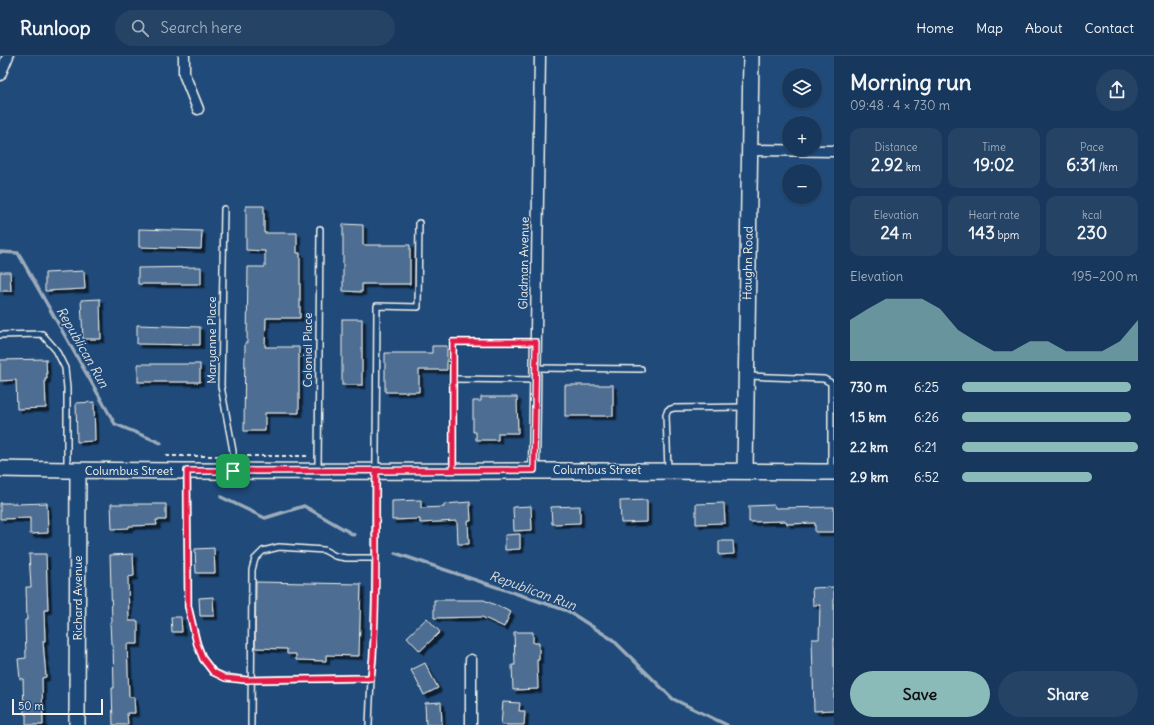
<!DOCTYPE html>
<html lang="en">
<head>
<meta charset="utf-8">
<style>
  :root { --surface:#17385c; --page:#244365; --text:#f1f3f6; --muted:#9eacbb; --line:#365272; --accent:#8bbbb9 }
  body { margin:0; font-family:Delius,sans-serif; background:var(--page); color:var(--text); height:100vh; display:flex; flex-direction:column; font-size:15px; white-space:nowrap }
  * { box-sizing:border-box; margin:0 }
  p { font-size:13px; color:var(--muted) }
  .icon { flex:none; width:22px; height:22px; fill:none; stroke:currentColor; stroke-width:2; stroke-linecap:round; stroke-linejoin:round }
  .map { position:relative; flex:1; overflow:hidden }
  .details { display:flex; flex-direction:column; background:var(--surface); width:320px }
  .details>* { flex:none }
  .tools { position:absolute; left:782px; top:12px; display:grid; gap:8px }
  .tools a { display:grid; place-items:center; width:40px; height:40px; border-radius:50%; background:var(--surface); box-shadow:0 1px 3px #0004,0 0 0 1px var(--line); font-size:20px }
  .scale { position:absolute; left:12px; bottom:10px; width:91px; box-sizing:border-box; padding-left:4px; border:2px solid #f4f1e8; border-top:0; font-size:11px; line-height:14px; white-space:nowrap; color:#f4f1e8; -webkit-text-stroke:3px #1f4a7a; paint-order:stroke }
  .pin { position:absolute; display:grid; place-items:center; width:34px; height:34px; color:#fff; margin:-17px; border-radius:8px; box-shadow:0 2px 6px #0006 }
  .round { display:grid; place-items:center; flex:none; width:42px; height:42px; border-radius:21px; background:var(--page) }
  .overview { display:flex; align-items:center; justify-content:space-between; height:68px; padding:0 16px }
  h1 { font-size:22px; font-weight:700; line-height:30px }
  .metrics { display:grid; grid-template-columns:repeat(3,1fr); gap:6px; height:68px; padding:4px 16px }
  .metrics div { display:grid; align-content:center; border-radius:10px; background:var(--page); text-align:center }
  .metrics b { font-size:17px; font-weight:700 }
  .metrics small { font-size:11px; font-weight:400 }
  .metrics p { font-size:11px }
  .chart { height:112px; padding:8px 16px }
  .chart p { display:flex; justify-content:space-between }
  .chart svg { width:100%; height:72px; margin-top:4px; fill:var(--accent); opacity:.7 }
  .button { display:flex; gap:8px; margin-top:auto; padding:8px 16px }
  .button a { flex:1; height:46px; border-radius:24px; background:var(--accent); color:#111; font-size:16px; font-weight:700; line-height:46px; text-align:center }
  .button a+a { background:var(--page); color:var(--text) }
  ul { padding:0 16px; list-style:none; font-size:13px }
  li { display:grid; grid-template-columns:64px 48px 1fr; align-items:center; height:30px }
  li i { height:10px; border-radius:5px; background:var(--accent) }
  header { display:flex; align-items:center; gap:24px; box-sizing:border-box; height:56px; padding:0 20px; background:var(--surface); border-bottom:1px solid var(--line) }
  header strong { font-size:19px }
  nav { display:flex; gap:22px; margin-inline-start:auto; font-size:14px }
  .search { width:280px; height:36px; background:var(--page); display:flex; align-items:center; gap:10px; box-sizing:border-box; padding:0 14px; border-radius:22px; color:var(--muted); font-size:15px }
  main { display:flex; flex:1; min-height:0 }
  .map>svg:first-child { display:block }
  .lines { fill:none; stroke-linecap:round; stroke-linejoin:round }
  .stream { stroke:#9cacbb; stroke-width:3.5 }
  .building { fill:#4d6e92; stroke:#f4f1e8; filter:url(#shadow) }
  .lane-casing { stroke:#f4f1e8; stroke-width:8 }
  .street-casing { stroke:#f4f1e8; stroke-width:13 }
  .secondary-casing { stroke:#f4f1e8; stroke-width:18 }
  .path { stroke:#f4f1e8; stroke-width:2; stroke-dasharray:4 3; stroke-linecap:butt }
  .lane { stroke:#1f4a7a; stroke-width:5 }
  .street { stroke:#1f4a7a; stroke-width:10 }
  .secondary { stroke:#1f4a7a; stroke-width:15 }
  .route-casing { stroke:#fff; stroke-width:8 }
  .route { stroke:#e11d48; stroke-width:5 }
  .labels { text-anchor:middle; stroke-width:3.5; stroke-linejoin:round; paint-order:stroke }
  .street-label { font-size:12px; fill:#f4f1e8; stroke:#1f4a7a }
  .water-label { font-size:13px; font-style:italic; fill:#dee0dd; stroke:#1f4a7a }
</style>
</head>
<body>
<header>
<strong>Runloop</strong>
<div class="search"><svg class="icon" aria-label="search" viewBox="0 0 24 24"><circle cx="10" cy="10" r="6"/><path d="M15 15l6 6"/></svg>Search here</div>
<nav><a>Home</a><a>Map</a><a>About</a><a>Contact</a></nav>
</header>
<main>
<div class="map">
<svg width="834" height="669" viewBox="0 0 834 669">
  <defs>
    <filter id="shadow"><feDropShadow dx="3.5" dy="3.5" stdDeviation="0" flood-color="#0009"/></filter>
  </defs>
  <rect width="100%" height="100%" fill="#1f4a7a"/>
  <filter id="ink" filterUnits="userSpaceOnUse"><feTurbulence type="fractalNoise" baseFrequency=".025" numOctaves="2"/><feDisplacementMap in="SourceGraphic" scale="8" xChannelSelector="R" yChannelSelector="G"/><feConvolveMatrix kernelMatrix="1 2 1 2 8 2 1 2 1" color-interpolation-filters="sRGB"/></filter>
  <g filter="url(#ink)">
    <g class="lines">
      <g class="stream">
        <polyline points="0,196 18,197 115,368 161,387"/>
        <polyline points="221,441 265,462 304,450 354,479"/>
        <polyline points="395,497 568,555 613,584 673,643 727,669"/>
      </g>
    </g>
    <g class="building">
      <polygon points="246,150 264,150 264,177 297,177 297,197 300,197 300,262 266,262 265,291 299,291 299,357 265,357 265,375 244,375 245,287 247,287 248,211 265,211 265,195 246,194"/>
      <polygon points="343,168 363,169 363,189 410,189 410,228 362,228 362,236 343,235"/>
      <polygon points="139,173 202,175 201,193 139,191"/>
      <polygon points="201,211 201,228 138,228 138,212"/>
      <polygon points="84,215 85,233 45,235 45,217"/>
      <polygon points="0,216 10,216 11,235 0,235"/>
      <polygon points="100,243 101,283 83,283 81,244"/>
      <rect x="342" y="263" width="20" height="66"/>
      <polygon points="137,269 200,271 200,289 137,288"/>
      <polygon points="432,290 447,290 447,314 419,314 419,336 385,336 385,297 432,297"/>
      <polygon points="46,303 47,323 45,323 46,352 17,353 16,324 0,325 0,304"/>
      <rect x="138" y="308" width="62" height="18"/>
      <rect x="565" y="329" width="48" height="31"/>
      <polygon points="481,341 517,341 518,377 498,377 498,384 476,384 476,376 473,376 473,345 481,345"/>
      <polygon points="94,346 95,385 77,386 76,347"/>
      <polygon points="421,444 421,452 444,451 444,448 470,446 471,465 468,465 469,488 458,488 457,465 420,467 420,463 392,464 392,445"/>
      <polygon points="647,444 647,466 621,467 620,445"/>
      <polygon points="0,447 16,447 16,448 47,447 48,477 30,478 30,462 0,463"/>
      <polygon points="724,447 725,467 696,468 696,448"/>
      <polygon points="111,448 166,448 166,464 156,464 157,469 129,470 129,472 112,473"/>
      <polygon points="774,449 775,452 834,451 834,476 815,476 815,467 787,468 786,465 749,466 749,450"/>
      <polygon points="531,450 532,474 514,475 513,451"/>
      <polygon points="580,450 580,467 552,468 551,451"/>
      <polygon points="520,478 520,493 505,494 505,479"/>
      <polygon points="719,485 733,485 734,498 719,499"/>
      <polygon points="214,492 215,517 196,517 195,493"/>
      <polygon points="29,498 46,498 48,554 44,554 45,585 43,585 46,621 42,622 43,669 26,669 26,658 24,658 23,623 20,623 18,603 26,602 25,564 27,564 26,531 31,531"/>
      <polygon points="133,498 134,520 128,521 129,565 138,565 138,588 127,588 129,641 134,641 135,657 127,657 128,669 113,669 112,632 114,632 113,588 111,588 110,566 112,566 110,499"/>
      <polygon points="256,526 361,528 359,600 326,599 326,605 296,604 296,598 287,598 287,593 255,592"/>
      <polygon points="834,531 834,654 814,655 812,583 819,583 820,549 813,549 812,532"/>
      <polygon points="213,541 214,560 200,560 199,542"/>
      <polygon points="434,544 484,544 511,556 504,571 482,561 434,562"/>
      <polygon points="171,561 181,561 182,576 172,576"/>
      <polygon points="427,562 440,576 420,595 407,581"/>
      <polygon points="514,576 533,576 533,587 539,587 539,604 537,604 538,633 513,634 512,609 515,609"/>
      <polygon points="425,607 438,632 424,639 411,614"/>
      <polygon points="441,646 442,669 426,669 425,647"/>
      <polygon points="503,646 520,647 519,655 525,655 524,669 501,669"/>
    </g>
    <g class="lines">
      <defs>
        <g id="lane">
          <polyline points="224,153 221,330 233,395 233,414"/>
          <polyline points="0,279 42,278 56,294 65,312 67,332 67,412"/>
          <polyline points="536,312 641,313"/>
          <polyline points="747,320 824,323 831,327 831,414"/>
          <polyline points="453,323 536,324"/>
          <polyline points="453,413 453,286 536,286"/>
          <polyline points="318,414 320,173"/>
          <polyline points="668,414 666,359 668,354 674,352 745,351"/>
          <polyline points="187,416 188,550 197,587 203,603 213,616 225,621 246,624 371,622 373,601 375,543 377,250 418,251 419,167"/>
          <polyline points="251,669 252,514 255,503 263,495 279,491 324,494 335,500 346,502 375,502"/>
          <polyline points="369,669 371,622"/>
        </g>
        <g id="street">
          <polyline points="184,0 184,18 198,53"/>
          <polyline points="0,19 8,0"/>
          <polyline points="749,94 834,95"/>
          <polyline points="534,414 540,0"/>
          <polyline points="471,669 471,604"/>
        </g>
        <g id="secondary">
          <path d="M0 413C278 418 556 413 834 416"/>
          <polyline points="745,415 751,0"/>
          <polyline points="77,669 78,415"/>
        </g>
      </defs>
      <use href="#lane" class="lane-casing"/>
      <use href="#street" class="street-casing"/>
      <use href="#secondary" class="secondary-casing"/>
      <g class="path">
        <polyline points="166,400 226,400"/>
        <polyline points="240,400 310,400"/>
      </g>
      <use href="#lane" class="lane"/>
      <use href="#street" class="street"/>
      <use href="#secondary" class="secondary"/>
    </g>
  </g>
  <g class="lines" filter="url(#ink)">
    <defs>
      <path id="route" d="M233 415H187L188 550 197 588 203 603 213 616 225 622 246 624 371 622C378 554 375 484 376 415L534 414 536 286H453V414L233 415"/>
    </defs>
    <use href="#route" class="route-casing"/>
    <use href="#route" class="route"/>
  </g>
  <g class="labels">
    <g class="street-label">
      <text transform="translate(524 207) rotate(-89)" y="4">Gladman Avenue</text>
      <text transform="translate(748 207) rotate(-89)" y="4">Haughn Road</text>
      <text transform="translate(212 284) rotate(-90)" y="4">Maryanne Place</text>
      <text transform="translate(308 294) rotate(-90)" y="4">Colonial Place</text>
      <text x="597" y="418">Columbus Street</text>
      <text x="129" y="419">Columbus Street</text>
      <text transform="translate(78 542) rotate(-90)" y="4">Richard Avenue</text>
    </g>
    <g class="water-label">
      <text transform="translate(83 291) rotate(60)" y="5">Republican Run</text>
      <text transform="translate(533 534) rotate(20)" y="5">Republican Run</text>
    </g>
  </g>
</svg>
<div class="tools">
<a><svg class="icon" aria-label="layers" viewBox="0 0 24 24"><path d="M12 4l9 5-9 5-9-5zM3 14l9 5 9-5"/></svg></a>
<a>+</a>
<a>−</a>
</div>
<div class="scale">50 m</div>
<div class="pin" style="left:233px;top:415px;background:#1e9e55"><svg class="icon" aria-label="arrive" viewBox="0 0 24 24"><path d="M6 21V4h12l-3 4 3 4H6"/></svg></div>
</div>
<section class="details">
<div class="overview"><div><h1>Morning run</h1><p>09:48 · 4 × 730 m</p></div><a class="round"><svg class="icon" aria-label="share" viewBox="0 0 24 24"><path d="M12 15V3M7 8l5-5 5 5M5 13v7h14v-7"/></svg></a></div>
<div class="metrics">
<div><p>Distance</p><b>2.92<small> km</small></b></div>
<div><p>Time</p><b>19:02</b></div>
<div><p>Pace</p><b>6:31<small> /km</small></b></div>
</div>
<div class="metrics">
<div><p>Elevation</p><b>24<small> m</small></b></div>
<div><p>Heart rate</p><b>143<small> bpm</small></b></div>
<div><p>kcal</p><b>230</b></div>
</div>
<div class="chart"><p><span>Elevation</span>195–200 m</p>
<svg viewBox="0 0 160 44" preserveAspectRatio="none"><path d="M0 44V19L10 12L20 6L30 6L40 6L50 12L60 25L70 32L80 38L90 38L100 32L110 32L120 38L130 38L140 38L150 32L160 19V44z"/></svg>
</div>
<ul>
<li><b>730 m</b>6:25<i style="width:96%"></i></li>
<li><b>1.5 km</b>6:26<i style="width:96%"></i></li>
<li><b>2.2 km</b>6:21<i style="width:100%"></i></li>
<li><b>2.9 km</b>6:52<i style="width:74%"></i></li>
</ul>
<div class="button"><a>Save</a><a>Share</a></div>
</section>
</main>
</body>
</html>
